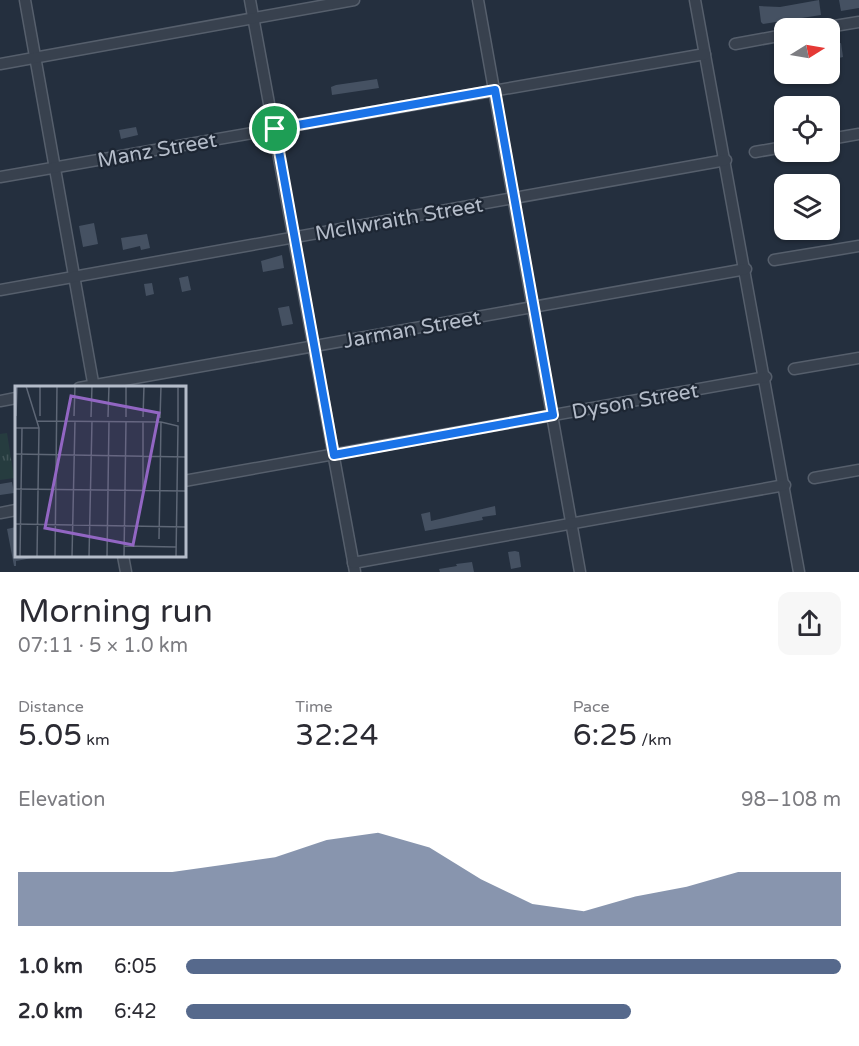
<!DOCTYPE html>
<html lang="en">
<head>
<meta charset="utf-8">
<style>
  :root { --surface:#fff; --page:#f7f7f7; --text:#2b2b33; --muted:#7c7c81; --accent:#56698c }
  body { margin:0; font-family:"Varela Round",sans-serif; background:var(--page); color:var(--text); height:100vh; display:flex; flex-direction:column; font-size:22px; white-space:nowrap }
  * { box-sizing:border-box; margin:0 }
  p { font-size:20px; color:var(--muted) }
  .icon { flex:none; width:33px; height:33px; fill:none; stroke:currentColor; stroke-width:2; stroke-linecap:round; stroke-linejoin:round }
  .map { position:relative; height:572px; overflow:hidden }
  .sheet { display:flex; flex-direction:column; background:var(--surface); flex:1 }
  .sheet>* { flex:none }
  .needle { width:39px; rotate:79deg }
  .tools { position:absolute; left:774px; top:18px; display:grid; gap:12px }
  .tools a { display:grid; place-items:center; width:66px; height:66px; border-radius:12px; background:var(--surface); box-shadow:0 2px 4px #0004; font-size:30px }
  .pin { position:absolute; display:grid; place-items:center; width:51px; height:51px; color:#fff; margin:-26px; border:3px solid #fff; border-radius:50%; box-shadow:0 2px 6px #0007 }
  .round { display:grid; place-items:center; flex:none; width:63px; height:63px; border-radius:12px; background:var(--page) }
  .head { display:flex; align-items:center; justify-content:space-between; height:102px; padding:0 18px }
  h1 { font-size:33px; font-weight:600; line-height:45px }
  .metrics { display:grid; grid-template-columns:repeat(3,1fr); gap:9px; height:102px; padding:6px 18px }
  .metrics div { display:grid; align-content:center }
  .metrics b { font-size:30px; font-weight:600 }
  .metrics small { font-size:16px; font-weight:400 }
  .metrics p { font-size:16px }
  .chart { height:168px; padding:12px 18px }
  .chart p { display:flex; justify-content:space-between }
  .chart svg { width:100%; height:108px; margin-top:6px; fill:var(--accent); opacity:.7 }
  ul { padding:0 18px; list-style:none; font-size:20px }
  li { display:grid; grid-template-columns:96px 72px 1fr; align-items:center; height:45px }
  li i { height:15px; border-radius:8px; background:var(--accent) }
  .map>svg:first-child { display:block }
  .grass { fill:url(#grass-tufts) }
  .building { fill:#455162 }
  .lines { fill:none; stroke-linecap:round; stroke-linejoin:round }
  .minor-casing { stroke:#565f6c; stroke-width:13 }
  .minor { stroke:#38414e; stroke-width:10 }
  .route-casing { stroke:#fff; stroke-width:12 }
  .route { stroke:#1a73e8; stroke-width:8 }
  .labels { text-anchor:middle; stroke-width:4.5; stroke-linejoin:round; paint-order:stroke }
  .street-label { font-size:21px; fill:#b4bcc9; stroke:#1d2633 }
  .inset-road { fill:none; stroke:#5e6776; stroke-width:1.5 }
  .view { fill:#9266c3; fill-opacity:0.15; stroke:#9266c3; stroke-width:3 }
  .inset-edge { fill:none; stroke:#b4bcc9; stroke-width:3 }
</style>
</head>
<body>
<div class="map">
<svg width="859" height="572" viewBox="0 0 859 572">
  <defs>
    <pattern id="grass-tufts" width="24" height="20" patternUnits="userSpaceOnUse" patternTransform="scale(1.5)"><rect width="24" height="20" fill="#263c3f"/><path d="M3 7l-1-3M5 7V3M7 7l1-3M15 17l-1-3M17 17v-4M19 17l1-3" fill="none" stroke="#435659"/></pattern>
  </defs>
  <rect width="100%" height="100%" fill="#242f3e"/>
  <polygon class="grass" points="7,433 14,478 0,480 0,434"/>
  <g class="building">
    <polygon points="819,0 821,15 763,24 761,22 759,6 780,7"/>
    <polygon points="839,0 859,0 859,8 841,11"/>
    <polygon points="841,43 843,57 835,59 832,44"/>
    <polygon points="377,79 379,88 332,95 331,87 336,85"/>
    <polygon points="136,127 138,135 121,139 119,130"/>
    <polygon points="94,223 98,244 83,247 79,226"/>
    <polygon points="147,234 150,248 141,250 140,246 123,250 121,238"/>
    <polygon points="282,255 284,268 263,272 261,261"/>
    <polygon points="188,276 191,290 182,292 179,278"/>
    <polygon points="152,283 154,294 146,296 144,284"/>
    <polygon points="289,306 293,324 282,326 278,308"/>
    <polygon points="12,482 14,493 0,495 0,484"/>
    <polygon points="495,506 496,515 482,517 483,520 425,531 421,514 430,512 431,521"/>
    <polygon points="16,527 16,555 31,555 32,558 16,561 16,566 14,566 7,529"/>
    <polygon points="515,551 519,552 521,567 511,569 508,552"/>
    <polygon points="472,562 474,572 440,572 439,569 457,566 456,564"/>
  </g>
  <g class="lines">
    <defs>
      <g id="minor">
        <polyline points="25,0 94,388"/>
        <polyline points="250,0 355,572"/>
        <polyline points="478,0 580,572"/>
        <polyline points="695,0 799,572"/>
        <polyline points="822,28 859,22"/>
        <polyline points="735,44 784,35"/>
        <polyline points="0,64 354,0"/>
        <polyline points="830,139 859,134"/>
        <polyline points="755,152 784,147"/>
        <polyline points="0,177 705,54"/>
        <polyline points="774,260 859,246"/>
        <polyline points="0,290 726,160"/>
        <polyline points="794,369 859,358"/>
        <polyline points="79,388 746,269"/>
        <polyline points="0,401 16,398"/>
        <polyline points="814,478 859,470"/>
        <polyline points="184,481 766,377"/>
        <polyline points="0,513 16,510"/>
        <polyline points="123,556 126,572"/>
        <polyline points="353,563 785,485"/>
      </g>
    </defs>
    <use href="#minor" class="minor-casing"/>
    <use href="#minor" class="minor"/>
  </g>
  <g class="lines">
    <defs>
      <polygon id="route" points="495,90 553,415 334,455 275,129"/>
    </defs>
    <use href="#route" class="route-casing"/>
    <use href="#route" class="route"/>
  </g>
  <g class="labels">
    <g class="street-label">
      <text transform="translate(157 150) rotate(-10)" y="7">Manz Street</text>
      <text transform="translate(399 219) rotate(-10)" y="7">McIlwraith Street</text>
      <text transform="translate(412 329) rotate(-10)" y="7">Jarman Street</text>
      <text transform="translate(635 401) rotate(-10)" y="7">Dyson Street</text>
    </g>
  </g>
  <g transform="translate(15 386)">
    <rect width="171" height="171" fill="#242f3e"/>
    <path class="inset-road" d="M11 0 24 42 22 171M108 0 171 1M1 30 2 0M25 30V0M59 30 60 0M76 31 77 0M93 31 94 0M111 31V0M128 31 129 0M145 32 146 0M22 35 146 36 163 40 161 171M163 36V0M0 42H24M0 68 171 71M0 103 171 105M128 105V36M0 138 171 141M144 153 146 36M109 160 161 161M5 171 7 42M40 171 42 0M57 171 60 35M74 171 77 35M92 171 94 36M109 171 111 36"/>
    <path class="view" d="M56 10 144 27 118 159 30 142Z"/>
    <rect width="171" height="171" class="inset-edge"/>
  </g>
</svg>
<div class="tools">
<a><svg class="needle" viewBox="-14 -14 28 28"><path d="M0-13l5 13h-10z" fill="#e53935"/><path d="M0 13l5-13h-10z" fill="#7c7c81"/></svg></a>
<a><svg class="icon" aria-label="locate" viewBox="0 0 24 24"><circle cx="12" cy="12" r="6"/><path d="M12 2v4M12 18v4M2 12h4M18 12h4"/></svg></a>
<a><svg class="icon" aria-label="layers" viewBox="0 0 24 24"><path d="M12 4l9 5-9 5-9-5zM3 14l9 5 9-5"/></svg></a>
</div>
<div class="pin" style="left:275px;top:129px;background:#1e9e55"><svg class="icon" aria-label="arrive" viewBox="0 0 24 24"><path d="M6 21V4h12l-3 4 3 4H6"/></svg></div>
</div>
<section class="sheet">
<div class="head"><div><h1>Morning run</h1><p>07:11 · 5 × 1.0 km</p></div><a class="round"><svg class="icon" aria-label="share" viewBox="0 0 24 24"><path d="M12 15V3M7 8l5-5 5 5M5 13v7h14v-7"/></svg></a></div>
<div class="metrics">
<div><p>Distance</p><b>5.05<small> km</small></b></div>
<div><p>Time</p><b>32:24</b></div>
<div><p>Pace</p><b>6:25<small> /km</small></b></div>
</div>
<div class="chart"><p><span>Elevation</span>98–108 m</p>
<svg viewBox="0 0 160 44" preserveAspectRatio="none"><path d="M0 44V22L10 22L20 22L30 22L40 19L50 16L60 9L70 6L80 12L90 25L100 35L110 38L120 32L130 28L140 22L150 22L160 22V44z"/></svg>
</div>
<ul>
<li><b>1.0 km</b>6:05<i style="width:100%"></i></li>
<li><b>2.0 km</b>6:42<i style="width:68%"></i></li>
</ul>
</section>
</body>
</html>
